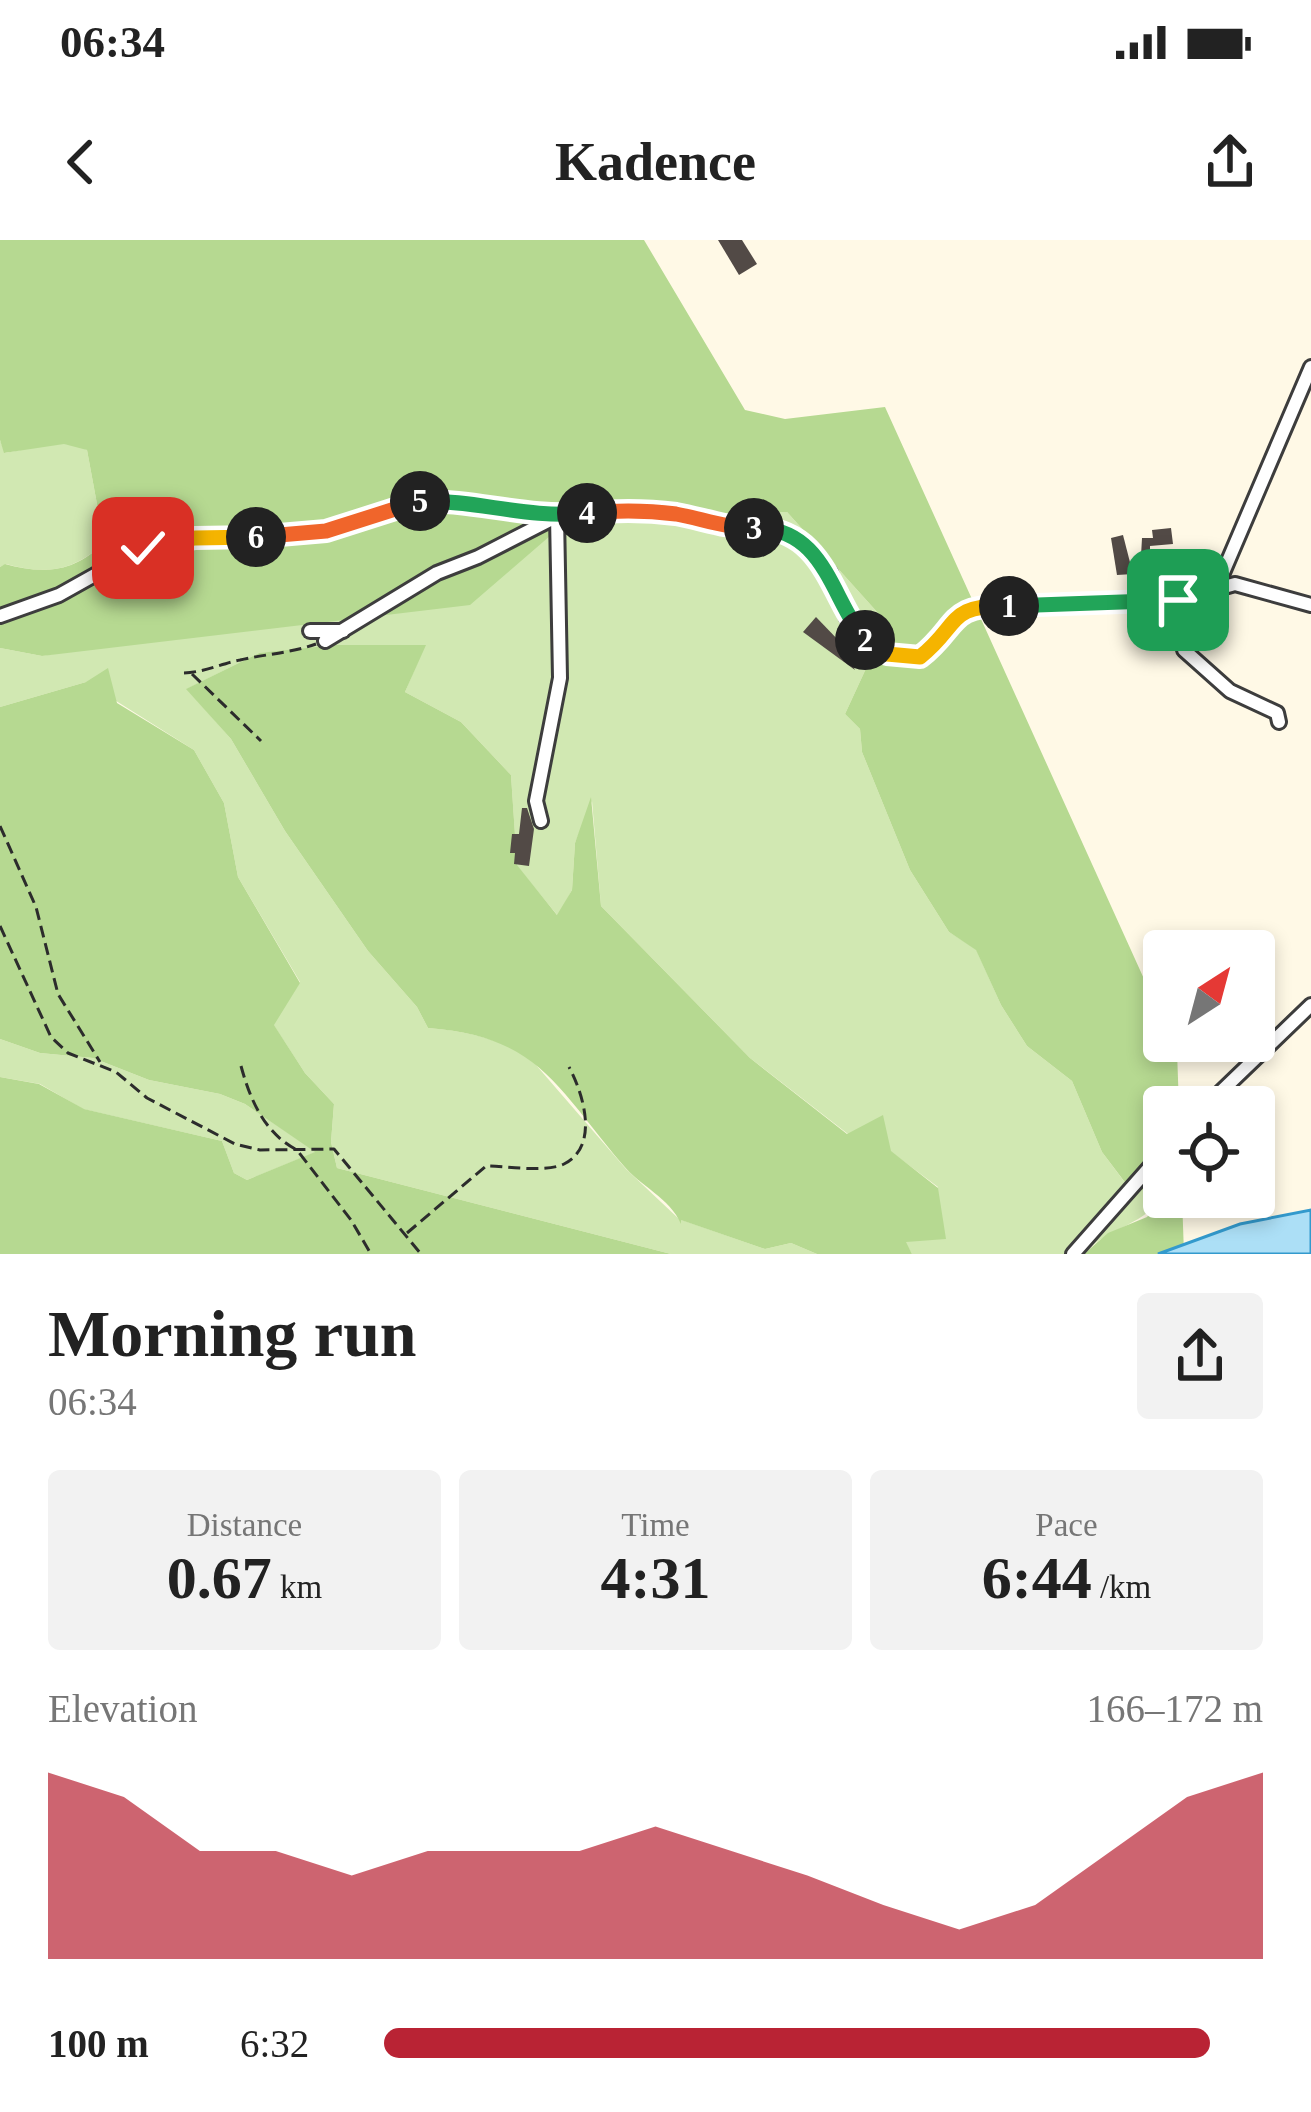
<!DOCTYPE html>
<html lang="en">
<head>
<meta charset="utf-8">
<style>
  :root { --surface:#fff; --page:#f2f2f2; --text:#222; --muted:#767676; --accent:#b92334 }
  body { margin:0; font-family:"Times New Roman",serif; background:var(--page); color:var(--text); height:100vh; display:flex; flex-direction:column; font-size:45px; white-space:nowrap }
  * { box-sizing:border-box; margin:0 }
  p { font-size:39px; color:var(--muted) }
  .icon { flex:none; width:66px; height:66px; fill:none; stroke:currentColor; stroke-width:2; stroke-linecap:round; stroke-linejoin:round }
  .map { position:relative; height:1014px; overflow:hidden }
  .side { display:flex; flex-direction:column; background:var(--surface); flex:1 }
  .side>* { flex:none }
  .needle { width:78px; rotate:36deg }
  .buttons { position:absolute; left:1143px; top:690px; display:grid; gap:24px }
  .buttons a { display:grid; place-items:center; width:132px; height:132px; border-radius:12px; background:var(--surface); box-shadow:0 6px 18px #0003; font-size:60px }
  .pin { position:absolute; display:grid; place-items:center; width:102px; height:102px; color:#fff; margin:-51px; border-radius:24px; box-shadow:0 6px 18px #0006 }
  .km { position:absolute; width:60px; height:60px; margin:-30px; border-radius:50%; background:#222; color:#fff; font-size:33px; line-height:60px; text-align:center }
  .round { display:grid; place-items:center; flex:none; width:126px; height:126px; border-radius:12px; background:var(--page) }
  .overview { display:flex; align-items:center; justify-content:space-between; height:204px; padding:0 48px }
  h1 { font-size:66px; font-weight:800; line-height:90px }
  .metrics { display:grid; grid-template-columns:repeat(3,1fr); gap:18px; height:204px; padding:12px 48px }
  .metrics div { display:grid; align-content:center; border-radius:12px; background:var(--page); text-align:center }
  .metrics b { font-size:60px; font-weight:800 }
  .metrics small { font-size:33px; font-weight:400 }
  .metrics p { font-size:33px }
  .chart { height:336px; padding:24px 48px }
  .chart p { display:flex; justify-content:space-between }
  .chart svg { width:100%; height:216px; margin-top:12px; fill:var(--accent); opacity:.7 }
  ul { padding:0 48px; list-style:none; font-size:39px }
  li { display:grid; grid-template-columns:192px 144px 1fr; align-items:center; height:90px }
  li i { height:30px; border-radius:15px; background:var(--accent) }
  .status { display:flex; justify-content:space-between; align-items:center; height:84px; padding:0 60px; background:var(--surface); direction:ltr }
  .status svg { height:33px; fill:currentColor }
  header { display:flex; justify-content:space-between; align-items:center; height:156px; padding:0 48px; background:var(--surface); font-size:54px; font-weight:800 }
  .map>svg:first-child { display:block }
  .green { fill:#d1e8b2 }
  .forest { fill:#b6d991 }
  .water { fill:#acdff6; stroke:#339acd; stroke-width:3 }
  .building { fill:#524a46 }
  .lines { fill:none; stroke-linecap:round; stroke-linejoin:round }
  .minor-casing { stroke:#3d3d3d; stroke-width:18 }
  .path { stroke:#2c2c2c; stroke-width:3; stroke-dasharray:12 6; stroke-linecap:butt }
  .minor { stroke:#fff; stroke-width:12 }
  .split-1-casing { stroke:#fff; stroke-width:24 }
  .split-2-casing { stroke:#fff; stroke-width:24 }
  .split-3-casing { stroke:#fff; stroke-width:24 }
  .split-4-casing { stroke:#fff; stroke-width:24 }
  .split-5-casing { stroke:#fff; stroke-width:24 }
  .split-6-casing { stroke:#fff; stroke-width:24 }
  .split-7-casing { stroke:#fff; stroke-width:24 }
  .split-1 { stroke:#22a559; stroke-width:15 }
  .split-2 { stroke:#f5b400; stroke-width:15 }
  .split-3 { stroke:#22a559; stroke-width:15 }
  .split-4 { stroke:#f0652b; stroke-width:15 }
  .split-5 { stroke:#22a559; stroke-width:15 }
  .split-6 { stroke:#f0652b; stroke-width:15 }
  .split-7 { stroke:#f5b400; stroke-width:15 }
</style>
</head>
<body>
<div class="status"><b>06:34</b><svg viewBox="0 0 49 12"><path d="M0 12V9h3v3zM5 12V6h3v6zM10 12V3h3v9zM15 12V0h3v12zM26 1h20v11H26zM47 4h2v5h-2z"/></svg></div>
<header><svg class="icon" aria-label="back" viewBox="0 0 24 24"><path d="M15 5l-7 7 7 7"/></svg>Kadence<svg class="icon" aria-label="share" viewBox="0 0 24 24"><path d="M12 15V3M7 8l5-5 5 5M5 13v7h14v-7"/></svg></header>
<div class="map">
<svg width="1311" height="1014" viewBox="0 0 1311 1014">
  <rect width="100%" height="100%" fill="#fff9e6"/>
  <g class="green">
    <path d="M0 200 5 213C30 209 64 197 87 210L104 302C75 332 44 335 6 324L0 327Z"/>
    <path d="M596 263 687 274 787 272 887 383 845 474 860 489 862 512 910 630 949 692 976 709 1001 765 1027 806 1072 841 1102 912 1129 948 1164 951C1149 986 1107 986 1084 1014H912L905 1002 938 947 890 911 848 894 750 818 601 666 592 561 575 603 572 650 558 676 517 626 511 535 461 482 405 452 425 405 259 413 187 449 231 499 285 591 368 711 417 767 428 788C465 791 499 798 530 818L626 929 679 979 765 1009 791 1003 817 1014H671L337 928 331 902 334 864 305 833 273 784 300 742 238 637 224 563 194 510 86 442 0 467V408L42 416 86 408 558 289Z"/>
    <polygon points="0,799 40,813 93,818 149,840 220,854 245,864 316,912 247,940 234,933 222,901 83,869 40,844 0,837"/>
  </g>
  <g class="forest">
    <path d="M0 0H644L745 170 785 179 885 167 1164 783V801H1172L1177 811 1179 867H1164V951L1130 949 1102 912 1072 841 1027 806 1001 765 976 710 949 692 910 630 862 512 860 489 845 474 887 383 787 272 687 274 596 263 558 289 470 365 42 416 0 408V327L5 324C44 335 76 332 104 302L87 210 64 204 4 213 0 200Z"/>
    <path d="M335 405H426L405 452 461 482 511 535 517 625 557 675 572 650 575 603 591 557 601 666 750 818 847 894 883 875 891 911 938 948 946 999 906 1002 912 1014H817L791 1003 765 1009 681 980V984C670 958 640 946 623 925 557 848 539 796 428 788L417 767 368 711 285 591 231 499 186 449 259 413Z"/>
    <polygon points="108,428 117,463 194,510 224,563 238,637 300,743 274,785 305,833 334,864 331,902 337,928 671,1014 0,1014 0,837 39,844 84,869 222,901 234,933 247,940 315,912 245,864 220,854 149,840 93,818 40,813 0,799 0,467 86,442"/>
    <polygon points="1164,956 1182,957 1184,1014 1084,1014 1108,993 1147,977"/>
  </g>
  <polygon class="water" points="1311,970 1311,1014 1158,1014 1240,984"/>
  <g class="building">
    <polygon points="718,0 742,0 757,24 739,35"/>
    <polygon points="1171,288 1173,304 1150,306 1150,316 1141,316 1142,298 1153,298 1152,290"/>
    <polygon points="1123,295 1133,334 1117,335 1111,298"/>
    <polygon points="816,377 842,404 855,430 803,392"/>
    <polygon points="522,568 527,568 534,589 529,626 514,624 515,613 510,613 512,594 519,594"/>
  </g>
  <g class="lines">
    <defs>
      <g id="minor">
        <polyline points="1216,349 1311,127"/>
        <polyline points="1178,360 1184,410 1230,451 1277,473 1279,482"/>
        <polyline points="0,376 59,355 143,308 195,298 241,299 326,291 424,261 550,276 641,270 683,275 717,286 767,288 783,293 808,310 830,333 847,378 866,402 887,414 905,418 920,417 930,409 959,374 984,365 1178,360 1235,344 1311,365"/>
        <polyline points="310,391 343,391"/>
        <polyline points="325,401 437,333 478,317 556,277"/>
        <polyline points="541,581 536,561 560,438 557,276"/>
        <polyline points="1205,867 1311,765"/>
        <polyline points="1073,1014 1164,911"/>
      </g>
    </defs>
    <use href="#minor" class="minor-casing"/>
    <g class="path">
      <path d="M184 433C205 432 220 424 240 420 266 414 291 413 316 404"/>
      <polyline points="192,434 261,501"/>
      <polyline points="0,586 36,667 58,754 100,822"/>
      <polyline points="0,686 51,797 68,813 116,832 147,858 235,904 260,910 334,909 421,1014"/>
      <path d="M241 826C250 859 264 893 297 910L351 980 371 1014"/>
      <path d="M407 993 486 926C507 926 545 933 564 924 600 906 583 853 569 827"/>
    </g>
    <use href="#minor" class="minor"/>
  </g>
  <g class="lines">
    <defs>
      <polyline id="split-1" points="1009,366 1178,360"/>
      <path id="split-2" d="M865 400 887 414 920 417C960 386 946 364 1009 366"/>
      <path id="split-3" d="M754 288C825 287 831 359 865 400"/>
      <path id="split-4" d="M587 273C617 270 646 270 676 274 703 279 726 288 754 288"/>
      <path id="split-5" d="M420 261C479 260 526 279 587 273"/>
      <polyline id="split-6" points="256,297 326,291 420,261"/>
      <polyline id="split-7" points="143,308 195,298 256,297"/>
    </defs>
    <use href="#split-1" class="split-1-casing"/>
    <use href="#split-2" class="split-2-casing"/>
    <use href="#split-3" class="split-3-casing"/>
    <use href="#split-4" class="split-4-casing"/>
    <use href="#split-5" class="split-5-casing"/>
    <use href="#split-6" class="split-6-casing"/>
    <use href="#split-7" class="split-7-casing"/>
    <use href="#split-1" class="split-1"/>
    <use href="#split-2" class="split-2"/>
    <use href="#split-3" class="split-3"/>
    <use href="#split-4" class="split-4"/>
    <use href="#split-5" class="split-5"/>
    <use href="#split-6" class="split-6"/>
    <use href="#split-7" class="split-7"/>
  </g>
</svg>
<div class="buttons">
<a><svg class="needle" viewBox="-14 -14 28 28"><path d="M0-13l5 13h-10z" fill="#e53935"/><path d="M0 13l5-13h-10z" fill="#767676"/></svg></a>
<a><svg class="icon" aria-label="locate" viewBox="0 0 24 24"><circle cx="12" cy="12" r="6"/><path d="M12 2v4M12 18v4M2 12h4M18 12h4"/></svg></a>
</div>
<div class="pin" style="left:1178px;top:360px;background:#1e9e55"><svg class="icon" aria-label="arrive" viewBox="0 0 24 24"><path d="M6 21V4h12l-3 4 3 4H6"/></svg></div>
<div class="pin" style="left:143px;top:308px;background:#d93025"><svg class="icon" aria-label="check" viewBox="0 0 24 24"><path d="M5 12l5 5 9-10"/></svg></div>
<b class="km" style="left:1009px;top:366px">1</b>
<b class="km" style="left:865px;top:400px">2</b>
<b class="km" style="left:754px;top:288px">3</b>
<b class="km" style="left:587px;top:273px">4</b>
<b class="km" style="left:420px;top:261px">5</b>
<b class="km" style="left:256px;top:297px">6</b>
</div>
<section class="side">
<div class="overview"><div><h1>Morning run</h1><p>06:34</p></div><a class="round"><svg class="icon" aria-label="share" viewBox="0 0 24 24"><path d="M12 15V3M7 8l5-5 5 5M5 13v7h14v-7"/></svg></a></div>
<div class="metrics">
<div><p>Distance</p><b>0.67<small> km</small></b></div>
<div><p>Time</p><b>4:31</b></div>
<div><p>Pace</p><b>6:44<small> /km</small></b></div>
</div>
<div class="chart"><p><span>Elevation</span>166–172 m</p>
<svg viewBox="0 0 160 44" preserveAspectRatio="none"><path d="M0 44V6L10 11L20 22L30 22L40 27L50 22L60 22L70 22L80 17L90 22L100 27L110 33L120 38L130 33L140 22L150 11L160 6V44z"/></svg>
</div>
<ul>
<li><b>100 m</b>6:32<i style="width:94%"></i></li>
</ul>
</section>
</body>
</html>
